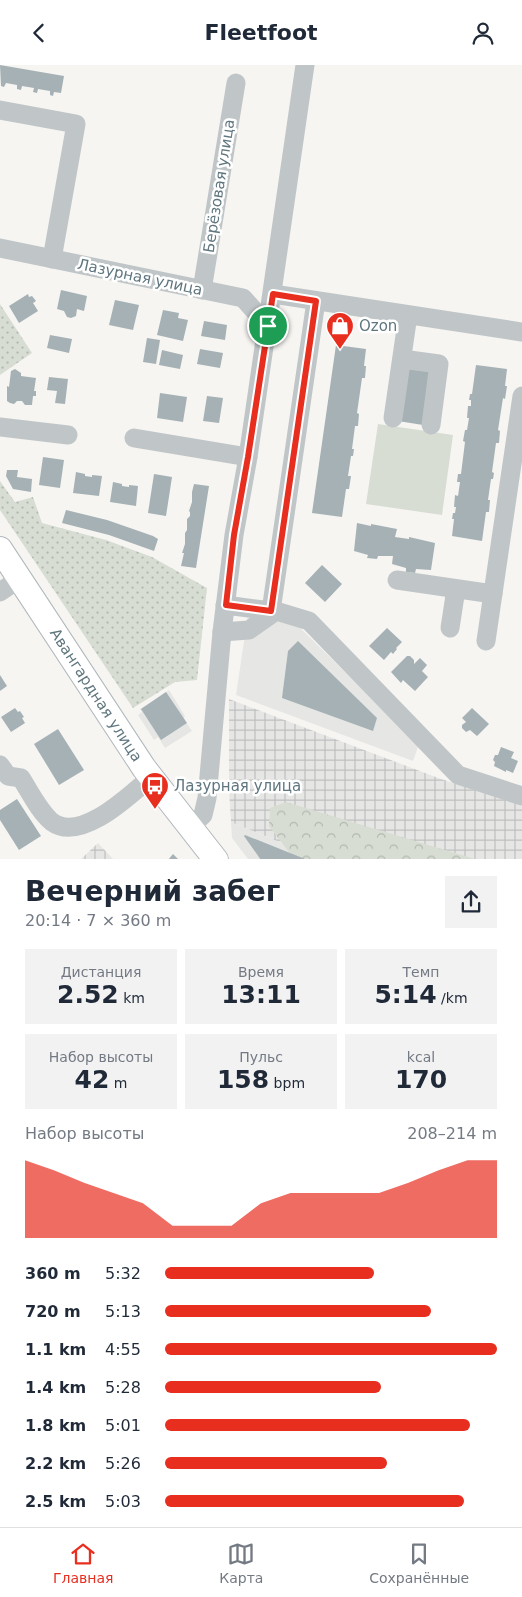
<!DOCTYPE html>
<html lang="ru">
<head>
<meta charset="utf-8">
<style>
  :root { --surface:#fff; --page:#f2f2f3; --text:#1f2937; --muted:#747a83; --line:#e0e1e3; --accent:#e82e1f }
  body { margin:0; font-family:"DejaVu Sans",sans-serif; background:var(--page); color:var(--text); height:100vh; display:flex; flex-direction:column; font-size:19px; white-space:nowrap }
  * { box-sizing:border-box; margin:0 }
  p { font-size:16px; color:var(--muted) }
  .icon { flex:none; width:28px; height:28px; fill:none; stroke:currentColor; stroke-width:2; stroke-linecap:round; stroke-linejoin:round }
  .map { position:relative; height:794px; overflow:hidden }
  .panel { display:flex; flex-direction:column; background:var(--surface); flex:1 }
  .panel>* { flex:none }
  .pin { position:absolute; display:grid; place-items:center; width:42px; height:42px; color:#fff; margin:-21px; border:2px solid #fff; border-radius:50%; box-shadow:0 1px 5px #0007 }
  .round { display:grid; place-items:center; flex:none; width:52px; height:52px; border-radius:0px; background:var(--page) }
  .summary { display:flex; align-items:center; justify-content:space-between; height:85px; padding:0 25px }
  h1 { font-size:28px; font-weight:800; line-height:38px }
  .stats { display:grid; grid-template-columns:repeat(3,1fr); gap:8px; height:85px; padding:5px 25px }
  .stats div { display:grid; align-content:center; border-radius:0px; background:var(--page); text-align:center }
  .stats b { font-size:25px; font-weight:800 }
  .stats small { font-size:14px; font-weight:400 }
  .stats p { font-size:14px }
  .chart { height:140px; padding:10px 25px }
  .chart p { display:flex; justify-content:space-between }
  .chart svg { width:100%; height:90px; margin-top:5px; fill:var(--accent); opacity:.7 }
  ul { padding:0 25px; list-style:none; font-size:16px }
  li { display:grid; grid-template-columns:80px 60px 1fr; align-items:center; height:38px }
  li i { height:12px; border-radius:6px; background:var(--accent) }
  header { display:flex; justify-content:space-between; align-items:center; height:65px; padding:0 25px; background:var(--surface); font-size:22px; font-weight:800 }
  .dock { display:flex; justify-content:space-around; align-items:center; height:70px; border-top:1px solid var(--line); background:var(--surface); font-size:14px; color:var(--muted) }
  .dock a { display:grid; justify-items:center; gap:2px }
  .dock .on { color:var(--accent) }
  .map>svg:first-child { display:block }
  .built { fill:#e6e7e5 }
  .industrial { fill:url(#industrial-grid) }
  .grass { fill:url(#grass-dots) }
  .forest { fill:url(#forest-crowns) }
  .park { fill:#d8ddd3 }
  .building { fill:#a5b1b4 }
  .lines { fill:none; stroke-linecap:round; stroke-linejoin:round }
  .major-casing { stroke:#b1b8bb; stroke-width:26 }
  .minor { stroke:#c0c6c8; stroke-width:19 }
  .major { stroke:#fff; stroke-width:24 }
  .route-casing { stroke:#fff; stroke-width:10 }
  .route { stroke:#e82e1f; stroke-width:6 }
  .labels { text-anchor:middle; stroke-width:5; stroke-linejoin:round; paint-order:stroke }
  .street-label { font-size:15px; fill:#5f767e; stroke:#fff }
  .poi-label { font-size:15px; fill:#5f767e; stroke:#fff; text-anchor:start }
</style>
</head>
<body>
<header><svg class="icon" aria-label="back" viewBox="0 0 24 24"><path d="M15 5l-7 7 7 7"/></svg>Fleetfoot<svg class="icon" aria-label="person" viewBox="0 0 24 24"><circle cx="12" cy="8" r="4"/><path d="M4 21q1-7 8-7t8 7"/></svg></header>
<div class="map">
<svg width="522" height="795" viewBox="0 0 522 795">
  <defs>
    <pattern id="industrial-grid" width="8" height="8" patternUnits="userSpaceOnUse" patternTransform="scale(1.25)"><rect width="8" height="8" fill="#e6e7e5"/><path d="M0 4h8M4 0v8" fill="none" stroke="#bec0bf"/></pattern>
    <pattern id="grass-dots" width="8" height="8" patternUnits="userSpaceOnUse" patternTransform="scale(1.25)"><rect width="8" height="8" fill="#d8ddd3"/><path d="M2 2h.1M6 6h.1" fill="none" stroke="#b2b8b0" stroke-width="1.8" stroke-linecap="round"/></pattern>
    <pattern id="forest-crowns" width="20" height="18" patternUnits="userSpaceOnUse" patternTransform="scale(1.25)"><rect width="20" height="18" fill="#d8ddd3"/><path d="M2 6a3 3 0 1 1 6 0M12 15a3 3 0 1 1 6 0" fill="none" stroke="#b2b8b0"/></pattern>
  </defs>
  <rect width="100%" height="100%" fill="#f6f5f2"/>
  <g class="built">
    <polygon points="248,549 293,556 419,679 413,696 236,630"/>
    <polygon points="169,625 185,651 183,653 192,666 165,683 158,672 154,675 138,650 142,647 140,644"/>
    <polygon points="231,757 321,794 248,794 232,773"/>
  </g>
  <g class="industrial">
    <polygon points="229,634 441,714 522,740 522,794 321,794 231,757 229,725"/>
    <polygon points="98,778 113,794 81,794"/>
  </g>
  <g class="grass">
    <polygon points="0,239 32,288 0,310"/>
    <polygon points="0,416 15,437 33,432 42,458 106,475 152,492 207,523 197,615 175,617 133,643 0,445"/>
  </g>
  <polygon class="forest" points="286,737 475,794 294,794 269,761 270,743"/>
  <polygon class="park" points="378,359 453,370 442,450 366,439"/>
  <g class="building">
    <polygon points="0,0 64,11 61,28 54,27 53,31 50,30 50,26 38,24 37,28 33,27 34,23 22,21 21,25 17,24 17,20 6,18 4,22 1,21"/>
    <polygon points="61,225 87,231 84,246 77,244 76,251 71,253 67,252 64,246 57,244"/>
    <polygon points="28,229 29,232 32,231 36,236 33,238 38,246 19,258 9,241"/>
    <polygon points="115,235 139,240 133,265 109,260"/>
    <polygon points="163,245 179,248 178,253 188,255 183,276 157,270"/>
    <polygon points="204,256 227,260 225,275 201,271"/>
    <polygon points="50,270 72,274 69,288 47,283"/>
    <polygon points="147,273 160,275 156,299 143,297"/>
    <polygon points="336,280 366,284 364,301 366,301 365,313 362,313 357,348 359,349 358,361 355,361 352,384 354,384 353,391 351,391 348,411 351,411 349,424 346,424 342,452 312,448"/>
    <polygon points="200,284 223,288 220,303 197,299"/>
    <polygon points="162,285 183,290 180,304 159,300"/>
    <polygon points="476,300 507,304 505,321 507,321 505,334 503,333 498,365 500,366 499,378 496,378 492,407 494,408 493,414 491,414 488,435 490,435 489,447 486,447 482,476 452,471 454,454 452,454 453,448 455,448 456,442 454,442 455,430 458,431 460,417 457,417 458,409 461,409 465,377 463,376 465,365 467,365 469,353 467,353 468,341 471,341 471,335 469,335 470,329 472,329"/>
    <polygon points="406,301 431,305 423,360 398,356"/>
    <polygon points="15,304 21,308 21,311 36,313 34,326 36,326 36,331 33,331 32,340 25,340 22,336 17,336 14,339 10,338 7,336 7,321 9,322 11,306"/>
    <polygon points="49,312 68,314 65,339 55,338 57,326 47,325"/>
    <polygon points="160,328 187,332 183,357 157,353"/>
    <polygon points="207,331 223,333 219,358 203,356"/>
    <polygon points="43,392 64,395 60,423 39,420"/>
    <polygon points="7,405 18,405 17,412 32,414 31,427 13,424 6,411"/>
    <polygon points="76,407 85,409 85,411 92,412 92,410 102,411 99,431 73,428"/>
    <polygon points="154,409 172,412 166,451 148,448"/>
    <polygon points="113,417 122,419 122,421 129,422 129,420 138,421 136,441 110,437"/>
    <polygon points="194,419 209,421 196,503 181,501 184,488 182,488 185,479 185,468 187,465 187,454 190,451 190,447 189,446 192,437 192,427"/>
    <polygon points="66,445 107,455 153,471 158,474 154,486 109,470 62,458"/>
    <polygon points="357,458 371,461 371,459 397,464 395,472 409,474 409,472 435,478 431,505 416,504 415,508 406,507 406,503 392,499 393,491 378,491 377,494 367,493 368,490 354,486"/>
    <polygon points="322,500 342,519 325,537 305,518"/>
    <polygon points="387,563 402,577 396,583 397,584 393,589 391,587 384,595 369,581"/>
    <polygon points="298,576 377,653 373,666 282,633 288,586"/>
    <polygon points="407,591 410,591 414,595 414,599 420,593 427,600 422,606 428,612 415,626 403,615 401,618 391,607"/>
    <polygon points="0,610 7,621 0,626"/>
    <polygon points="166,627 187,658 161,675 141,644"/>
    <polygon points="15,643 18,647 20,646 24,652 22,653 25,658 11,667 1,652"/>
    <polygon points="472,643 489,659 477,671 470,665 466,667 462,663 462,660 466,657 462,653"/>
    <polygon points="58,664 84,705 59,720 34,679"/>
    <polygon points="501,682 514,687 511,693 518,696 513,708 506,705 506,707 494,701 495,697 493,695 495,690 498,690"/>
    <polygon points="17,734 41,771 19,785 0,755 0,745"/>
    <polygon points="245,770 305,794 305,795 261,795 244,771"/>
    <polygon points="173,789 179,795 168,795"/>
  </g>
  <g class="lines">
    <defs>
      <polyline id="major" points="0,484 144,703 216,795"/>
    </defs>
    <use href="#major" class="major-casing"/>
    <g class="minor">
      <polyline points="0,45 76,59 52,194"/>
      <polyline points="0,183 243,233 268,261"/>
      <polyline points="202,225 236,18"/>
      <polyline points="273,229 522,267"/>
      <polyline points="402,294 439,299 431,360"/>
      <polyline points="393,353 408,250"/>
      <polyline points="0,362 68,370"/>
      <polyline points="134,373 248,392"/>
      <polyline points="397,515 493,529"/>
      <polyline points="0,527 19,514"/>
      <polyline points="225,540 271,546 316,236"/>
      <polyline points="450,563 456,524"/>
      <polyline points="222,567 249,565 276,546 309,556 458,710 522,731"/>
      <polyline points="486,576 522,331"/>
      <path d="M0 700 8 711 21 713C30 727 39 746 52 757 81 778 130 730 151 712"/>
      <polyline points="191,761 203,750 207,733 222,567 234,470 248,392 305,0"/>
    </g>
    <use href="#major" class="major"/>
  </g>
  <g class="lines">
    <defs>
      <polygon id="route" points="273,229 316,236 271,546 226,540 234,470 248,392"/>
    </defs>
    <use href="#route" class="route-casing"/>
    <use href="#route" class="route"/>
  </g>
  <defs>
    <symbol id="shop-pin" viewBox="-11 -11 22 30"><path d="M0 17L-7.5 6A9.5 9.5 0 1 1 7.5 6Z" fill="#e82e1f" stroke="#fff"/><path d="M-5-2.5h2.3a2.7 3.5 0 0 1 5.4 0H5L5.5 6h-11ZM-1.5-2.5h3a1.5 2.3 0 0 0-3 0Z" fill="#fff"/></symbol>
    <symbol id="bus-pin" viewBox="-11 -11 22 30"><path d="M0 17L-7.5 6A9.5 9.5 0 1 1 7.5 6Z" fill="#e82e1f" stroke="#fff"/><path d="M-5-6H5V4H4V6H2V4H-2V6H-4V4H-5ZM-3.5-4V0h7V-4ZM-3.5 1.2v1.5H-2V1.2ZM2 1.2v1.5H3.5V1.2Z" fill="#fff"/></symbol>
  </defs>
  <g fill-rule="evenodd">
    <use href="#shop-pin" x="324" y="245" width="32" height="43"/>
    <use href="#bus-pin" x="139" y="705" width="32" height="43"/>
  </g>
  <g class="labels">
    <g class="street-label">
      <text transform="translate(219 121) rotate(-81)" y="5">Берёзовая улица</text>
      <text transform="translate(140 212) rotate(12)" y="5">Лазурная улица</text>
      <text transform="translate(96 630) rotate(57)" y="5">Авангардная улица</text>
    </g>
    <g class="poi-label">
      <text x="359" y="266">Ozon</text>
      <text x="174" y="726">Лазурная улица</text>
    </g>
  </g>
</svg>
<div class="pin" style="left:268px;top:261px;background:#1e9e55"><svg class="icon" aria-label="arrive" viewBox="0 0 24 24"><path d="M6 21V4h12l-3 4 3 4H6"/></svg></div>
</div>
<section class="panel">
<div class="summary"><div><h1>Вечерний забег</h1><p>20:14 · 7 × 360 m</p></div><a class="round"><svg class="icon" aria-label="share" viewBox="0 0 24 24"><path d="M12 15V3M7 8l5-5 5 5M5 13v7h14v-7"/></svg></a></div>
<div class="stats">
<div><p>Дистанция</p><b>2.52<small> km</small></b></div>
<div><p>Время</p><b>13:11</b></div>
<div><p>Темп</p><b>5:14<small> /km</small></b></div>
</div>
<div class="stats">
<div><p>Набор высоты</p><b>42<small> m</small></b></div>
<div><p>Пульс</p><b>158<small> bpm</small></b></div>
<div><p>kcal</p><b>170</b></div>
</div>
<div class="chart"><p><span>Набор высоты</span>208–214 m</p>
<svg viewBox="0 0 160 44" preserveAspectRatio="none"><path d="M0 44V6L10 11L20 17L30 22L40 27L50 38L60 38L70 38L80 27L90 22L100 22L110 22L120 22L130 17L140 11L150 6L160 6V44z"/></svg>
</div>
<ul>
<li><b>360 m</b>5:32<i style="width:63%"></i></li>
<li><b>720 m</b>5:13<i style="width:80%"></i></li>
<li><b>1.1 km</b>4:55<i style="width:100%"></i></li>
<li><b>1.4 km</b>5:28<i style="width:65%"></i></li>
<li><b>1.8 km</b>5:01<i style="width:92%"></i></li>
<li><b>2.2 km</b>5:26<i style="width:67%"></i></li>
<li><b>2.5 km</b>5:03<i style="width:90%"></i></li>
</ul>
</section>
<nav class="dock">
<a class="on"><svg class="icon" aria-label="home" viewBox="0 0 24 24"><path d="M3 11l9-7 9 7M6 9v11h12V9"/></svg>Главная</a>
<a><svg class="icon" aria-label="map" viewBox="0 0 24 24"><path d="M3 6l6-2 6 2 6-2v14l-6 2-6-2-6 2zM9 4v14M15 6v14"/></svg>Карта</a>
<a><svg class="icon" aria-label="saved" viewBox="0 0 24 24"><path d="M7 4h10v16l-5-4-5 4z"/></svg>Сохранённые</a>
</nav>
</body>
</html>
